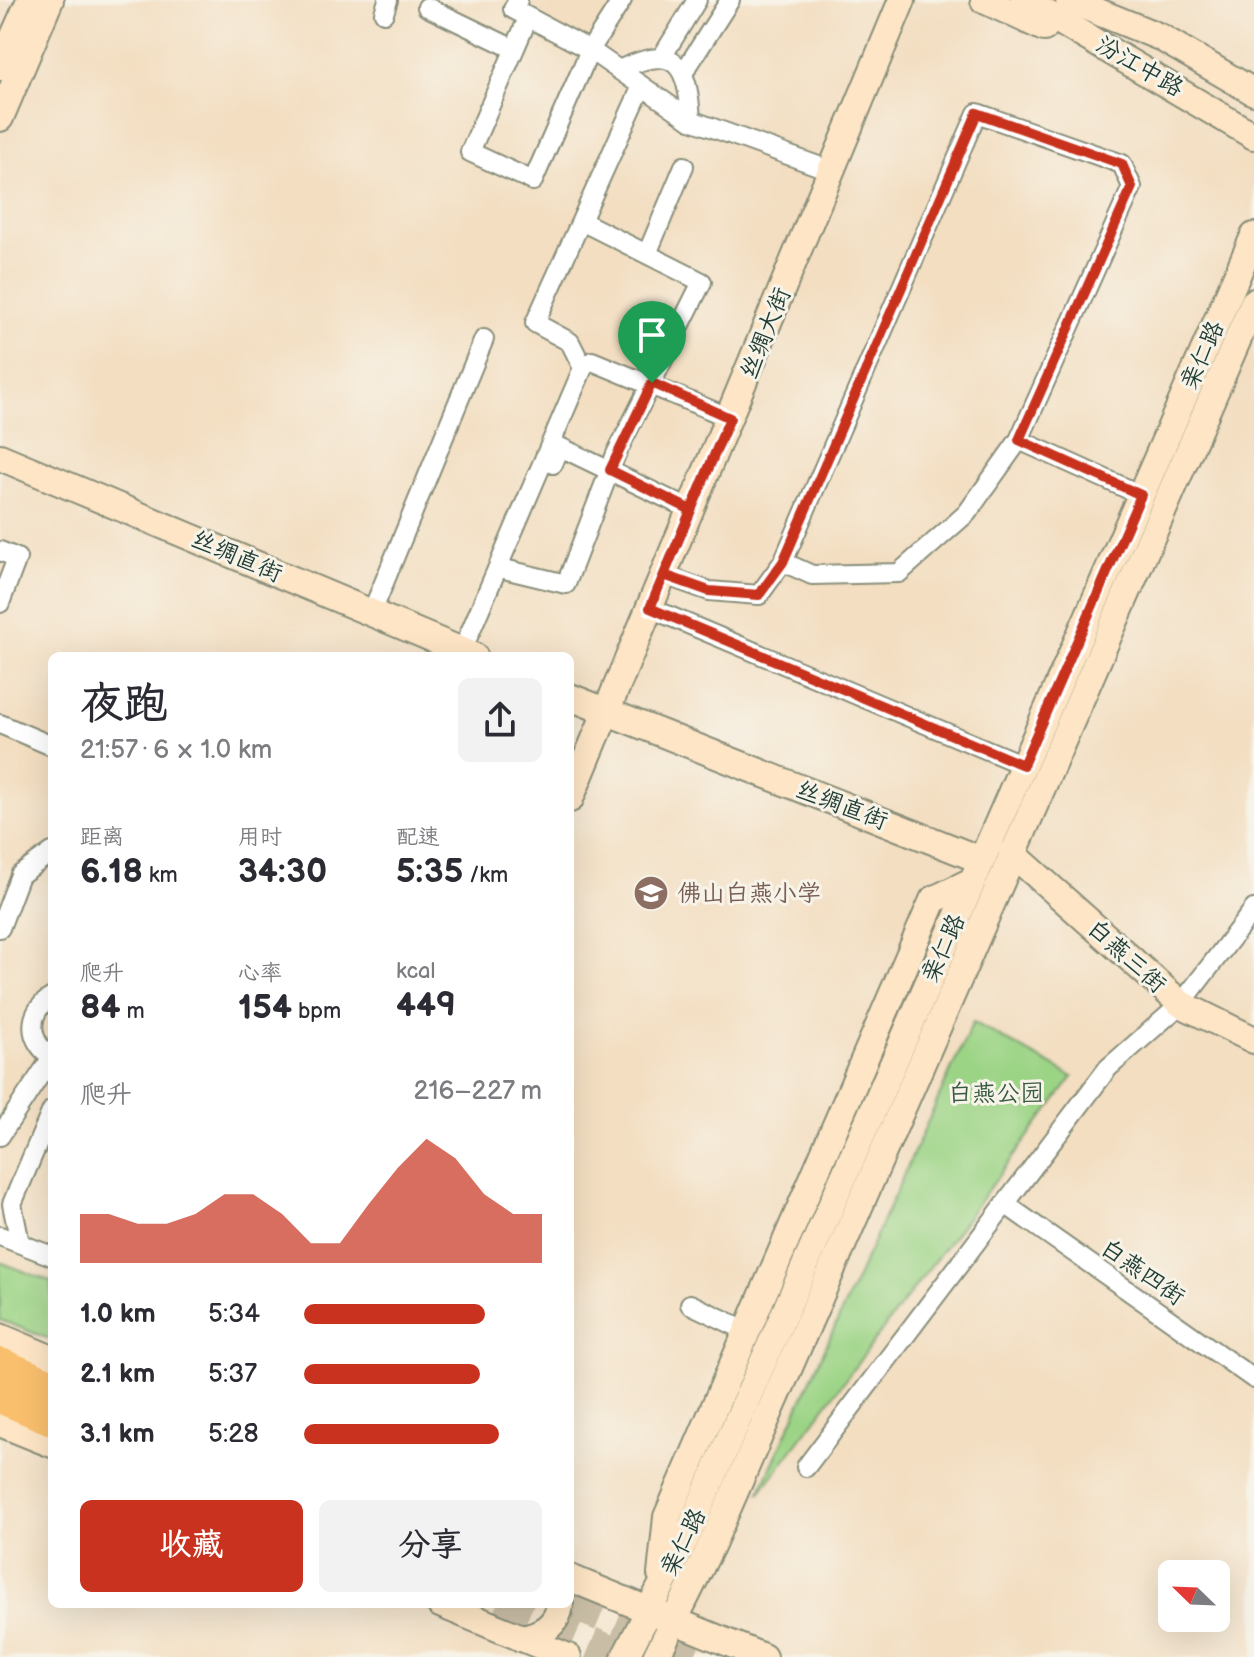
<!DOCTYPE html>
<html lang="zh">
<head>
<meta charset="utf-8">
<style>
  :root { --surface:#fff; --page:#f2f2f3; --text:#2b2b33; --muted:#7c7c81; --accent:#c8321e }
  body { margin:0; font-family:"Balsamiq Sans","LXGW WenKai TC",sans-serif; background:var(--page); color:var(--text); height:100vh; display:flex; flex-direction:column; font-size:30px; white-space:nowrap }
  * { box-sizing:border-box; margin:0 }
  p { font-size:26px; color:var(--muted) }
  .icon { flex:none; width:44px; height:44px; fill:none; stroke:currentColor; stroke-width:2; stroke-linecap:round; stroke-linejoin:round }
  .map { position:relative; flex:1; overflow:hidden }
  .side { position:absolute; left:48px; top:652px; width:526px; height:956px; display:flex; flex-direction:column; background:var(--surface); border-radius:12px; box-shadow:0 8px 32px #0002 }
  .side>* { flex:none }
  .needle { width:52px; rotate:293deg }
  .fabs { position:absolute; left:1158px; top:1560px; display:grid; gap:16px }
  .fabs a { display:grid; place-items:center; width:72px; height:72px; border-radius:12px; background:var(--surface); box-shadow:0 8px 32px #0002; font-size:40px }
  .pin { position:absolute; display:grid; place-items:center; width:68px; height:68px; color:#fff; margin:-82px -34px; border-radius:50% 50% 50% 0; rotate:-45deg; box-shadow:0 0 8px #0007 }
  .pin .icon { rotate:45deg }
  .round { display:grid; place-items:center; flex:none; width:84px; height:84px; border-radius:12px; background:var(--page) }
  .overview { display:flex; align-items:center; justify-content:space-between; height:136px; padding:0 32px }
  h1 { font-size:44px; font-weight:700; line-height:60px }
  .stats { display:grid; grid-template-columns:repeat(3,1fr); gap:12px; height:136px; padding:8px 32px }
  .stats div { display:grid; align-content:center }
  .stats b { font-size:34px; font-weight:700 }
  .stats small { font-size:22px; font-weight:400 }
  .stats p { font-size:22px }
  .chart { height:224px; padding:16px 32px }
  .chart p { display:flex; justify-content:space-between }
  .chart svg { width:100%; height:144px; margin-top:8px; fill:var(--accent); opacity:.7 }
  .button { display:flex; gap:16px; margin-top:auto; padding:16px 32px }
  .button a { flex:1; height:92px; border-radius:12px; background:var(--accent); color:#fff; font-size:32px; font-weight:700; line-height:92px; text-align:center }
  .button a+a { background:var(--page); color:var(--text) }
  ul { padding:0 32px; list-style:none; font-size:26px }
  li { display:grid; grid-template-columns:128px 96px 1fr; align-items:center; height:60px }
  li i { height:20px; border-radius:10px; background:var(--accent) }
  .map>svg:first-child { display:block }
  .green { fill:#9cd486; stroke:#5e885d; stroke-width:2 }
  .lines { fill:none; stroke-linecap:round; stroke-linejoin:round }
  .highway-tunnel { stroke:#c9bea5; stroke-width:34; stroke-dasharray:34 17; stroke-linecap:butt }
  .street-casing { stroke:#898e7a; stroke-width:22 }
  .secondary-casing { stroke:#898e7a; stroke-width:30 }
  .highway-casing { stroke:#898e7a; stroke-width:38 }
  .street { stroke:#fff; stroke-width:18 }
  .secondary { stroke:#fde5c5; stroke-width:26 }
  .highway { stroke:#f9bf6d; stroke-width:34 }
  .route-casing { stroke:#fff; stroke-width:16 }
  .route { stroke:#c8321e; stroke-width:10 }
  .labels { text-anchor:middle; stroke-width:6; stroke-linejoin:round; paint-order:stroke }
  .street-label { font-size:24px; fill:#1f3d34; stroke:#f7f3e8 }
  .education-label { font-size:24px; fill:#785e54; stroke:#f7f3e8; text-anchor:start }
  .park-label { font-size:24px; fill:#385b44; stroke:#f7f3e8 }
</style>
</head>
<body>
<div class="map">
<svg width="1254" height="1657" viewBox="0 0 1254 1657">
  <rect width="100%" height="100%" fill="#f7f3e8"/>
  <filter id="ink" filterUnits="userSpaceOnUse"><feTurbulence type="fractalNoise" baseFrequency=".0125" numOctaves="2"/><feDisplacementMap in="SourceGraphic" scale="16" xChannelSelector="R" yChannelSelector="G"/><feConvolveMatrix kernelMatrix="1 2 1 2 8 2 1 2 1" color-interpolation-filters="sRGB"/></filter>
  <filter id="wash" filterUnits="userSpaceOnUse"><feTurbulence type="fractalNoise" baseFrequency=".006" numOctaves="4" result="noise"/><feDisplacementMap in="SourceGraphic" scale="32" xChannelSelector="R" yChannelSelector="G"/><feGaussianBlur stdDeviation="1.8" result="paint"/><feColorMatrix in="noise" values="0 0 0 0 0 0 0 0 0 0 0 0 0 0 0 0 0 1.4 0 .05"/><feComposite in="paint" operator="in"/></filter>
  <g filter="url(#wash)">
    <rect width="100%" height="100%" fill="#f3dec1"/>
    <g class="green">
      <polygon points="973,1022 1073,1077 759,1494"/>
      <polygon points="0,1262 52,1282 52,1340 0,1320"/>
    </g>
  </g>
  <g filter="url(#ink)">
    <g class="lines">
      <g class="highway-tunnel">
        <polyline points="570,1602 705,1657"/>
        <polyline points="497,1604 622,1657"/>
      </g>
      <defs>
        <g id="street">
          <polyline points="518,0 513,9 590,50 691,120 832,171"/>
          <polyline points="427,7 514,49"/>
          <polyline points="384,13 388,0"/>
          <polyline points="528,18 470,152 533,181 590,50 622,0"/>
          <polyline points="662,57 697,0"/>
          <path d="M619 70C676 43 688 64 691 120"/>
          <polyline points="684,72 730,0"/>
          <polyline points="647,254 684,166"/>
          <polyline points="592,361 730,418"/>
          <polyline points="553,464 560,447 691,510"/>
          <polyline points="0,551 17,558 0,603"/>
          <polyline points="783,562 977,113 1122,164 1132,187 1019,440"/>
          <polyline points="508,570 566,584 616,454 702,282 583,222"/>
          <polyline points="664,575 709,591 759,595 783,562 812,575 899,573 967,513 1019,440 1141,495"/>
          <polyline points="650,608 1023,765"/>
          <polyline points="372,612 484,339"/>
          <polyline points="462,651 583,368 570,342 535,323 642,86"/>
          <polyline points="0,724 52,746"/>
          <polyline points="0,928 20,875 52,852"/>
          <path d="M52 997C26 1012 28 1042 52 1057"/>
          <polyline points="0,1136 52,1057"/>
          <polyline points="1005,1204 1254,1379"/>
          <polyline points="0,1236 52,1256"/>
          <polyline points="20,1243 12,1204 52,1110"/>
          <polyline points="690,1304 747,1331"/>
          <polyline points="806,1467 1108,1068 1181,1004 1254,909"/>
        </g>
        <g id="secondary">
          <polyline points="984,0 1044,28"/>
          <polyline points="1024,0 1254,136"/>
          <polyline points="1069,0 1160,37 1254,92"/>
          <polyline points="0,67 30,0"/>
          <polyline points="0,118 50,0"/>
          <polyline points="0,457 474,656"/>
          <polyline points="570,697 981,860"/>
          <polyline points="570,799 902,0"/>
          <polyline points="1012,853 1181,1004 1254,1040"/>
          <polyline points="0,1337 52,1359"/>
          <polyline points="0,1423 52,1444"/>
          <polyline points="661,1574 667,1517 933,900 972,881"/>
          <polyline points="570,1578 763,1657"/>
          <polyline points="440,1604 568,1657"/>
          <path d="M521 1638C541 1635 558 1625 560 1604"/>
          <polyline points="625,1657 688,1534 1254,236"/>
          <polyline points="656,1657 712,1544 1254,302"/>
        </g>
        <g id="highway">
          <polyline points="0,1365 52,1387"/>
          <polyline points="0,1396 52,1418"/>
        </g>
      </defs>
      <use href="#street" class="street-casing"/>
      <use href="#secondary" class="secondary-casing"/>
      <use href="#highway" class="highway-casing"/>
      <use href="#street" class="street"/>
      <use href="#secondary" class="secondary"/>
      <use href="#highway" class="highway"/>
    </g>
  </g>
  <g class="lines" filter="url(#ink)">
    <defs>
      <path id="route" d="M652 383 730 418C703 481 677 544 650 608L1023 765 1141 495 1019 440 1132 187 1122 164 977 113 783 562 759 595 709 591 664 575 691 510 610 470 652 383"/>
    </defs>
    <use href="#route" class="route-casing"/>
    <use href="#route" class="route"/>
  </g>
  <defs>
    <symbol id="school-disc" viewBox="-11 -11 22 22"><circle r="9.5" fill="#8d6e63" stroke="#f7f3e8"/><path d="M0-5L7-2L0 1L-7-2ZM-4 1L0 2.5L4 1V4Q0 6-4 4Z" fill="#fff"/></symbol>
  </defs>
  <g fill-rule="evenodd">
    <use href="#school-disc" x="631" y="873" width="40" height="40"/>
  </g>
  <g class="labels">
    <g class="street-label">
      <text transform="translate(1140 66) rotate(30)" y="8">汾江中路</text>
      <text transform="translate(765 333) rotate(-68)" y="8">丝绸大街</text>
      <text transform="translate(1202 355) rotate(-66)" y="8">亲仁路</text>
      <text transform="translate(237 556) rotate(23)" y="8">丝绸直街</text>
      <text transform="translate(842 805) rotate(21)" y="8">丝绸直街</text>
      <text transform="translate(943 948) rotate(-66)" y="8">亲仁路</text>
      <text transform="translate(1127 956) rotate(42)" y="8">白燕三街</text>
      <text transform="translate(1143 1272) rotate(35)" y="8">白燕四街</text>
      <text transform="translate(683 1542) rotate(-64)" y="8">亲仁路</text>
    </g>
    <g class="education-label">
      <text x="677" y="901">佛山白燕小学</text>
    </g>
    <g class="park-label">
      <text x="996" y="1101">白燕公园</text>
    </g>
  </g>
</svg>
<div class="fabs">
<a><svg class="needle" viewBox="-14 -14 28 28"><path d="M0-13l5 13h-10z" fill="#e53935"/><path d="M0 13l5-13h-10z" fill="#7c7c81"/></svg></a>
</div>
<div class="pin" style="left:652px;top:383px;background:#1e9e55"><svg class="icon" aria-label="arrive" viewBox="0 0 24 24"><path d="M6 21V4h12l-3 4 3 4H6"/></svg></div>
<section class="side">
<div class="overview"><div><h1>夜跑</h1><p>21:57 · 6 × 1.0 km</p></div><a class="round"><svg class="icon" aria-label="share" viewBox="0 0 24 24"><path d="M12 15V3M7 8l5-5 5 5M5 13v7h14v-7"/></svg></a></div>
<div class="stats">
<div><p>距离</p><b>6.18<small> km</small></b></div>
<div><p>用时</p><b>34:30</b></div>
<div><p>配速</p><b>5:35<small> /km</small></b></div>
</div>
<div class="stats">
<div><p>爬升</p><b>84<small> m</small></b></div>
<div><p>心率</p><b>154<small> bpm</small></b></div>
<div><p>kcal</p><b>449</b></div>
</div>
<div class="chart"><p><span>爬升</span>216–227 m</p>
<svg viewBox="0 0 160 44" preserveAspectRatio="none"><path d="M0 44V29L10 29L20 32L30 32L40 29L50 23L60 23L70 29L80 38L90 38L100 26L110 15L120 6L130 12L140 23L150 29L160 29V44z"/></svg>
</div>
<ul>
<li><b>1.0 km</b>5:34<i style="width:76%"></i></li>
<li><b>2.1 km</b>5:37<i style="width:74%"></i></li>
<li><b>3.1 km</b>5:28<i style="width:82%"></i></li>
</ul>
<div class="button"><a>收藏</a><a>分享</a></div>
</section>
</div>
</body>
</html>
